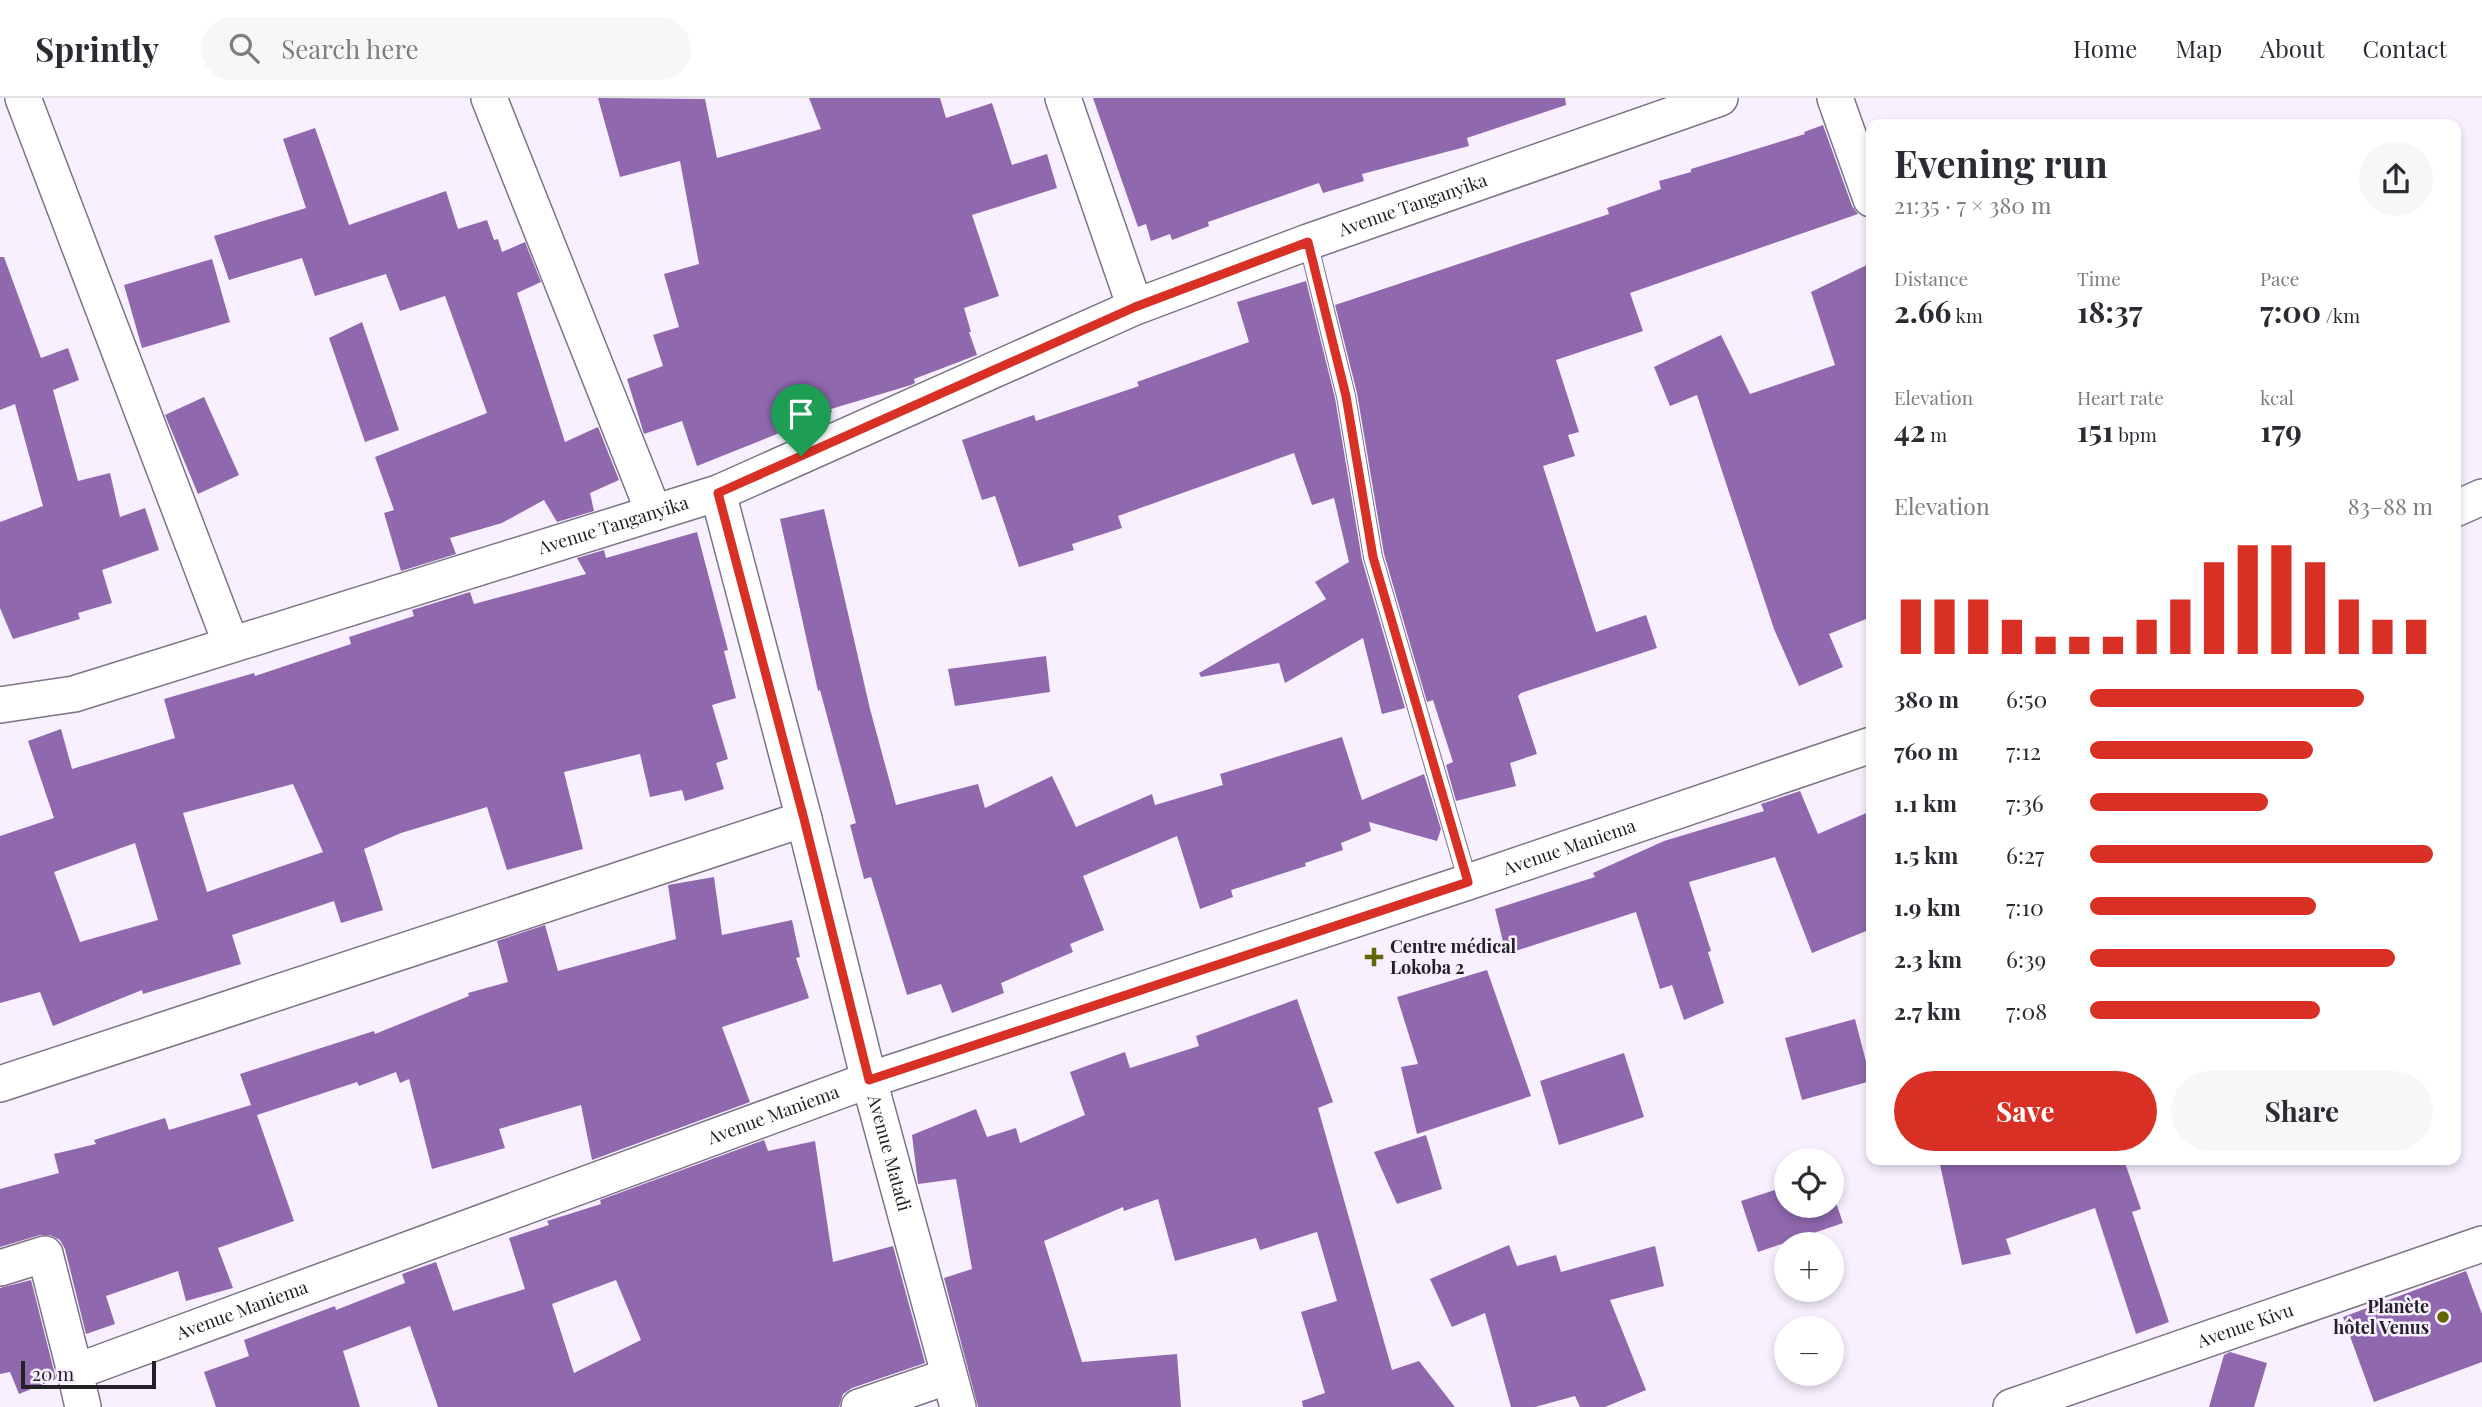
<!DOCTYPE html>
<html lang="en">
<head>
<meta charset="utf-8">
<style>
  :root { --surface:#fff; --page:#f7f7f7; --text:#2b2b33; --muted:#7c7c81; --line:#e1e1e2; --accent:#d93025 }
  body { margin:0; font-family:"Playfair Display",serif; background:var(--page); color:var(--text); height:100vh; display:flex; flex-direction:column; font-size:26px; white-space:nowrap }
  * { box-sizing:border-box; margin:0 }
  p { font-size:23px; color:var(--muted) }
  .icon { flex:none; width:38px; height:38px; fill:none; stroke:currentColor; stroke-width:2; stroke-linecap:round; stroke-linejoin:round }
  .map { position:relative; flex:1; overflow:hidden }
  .drawer { position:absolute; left:1866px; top:21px; width:595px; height:1046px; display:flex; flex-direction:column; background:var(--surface); border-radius:14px; box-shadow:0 4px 10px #0003 }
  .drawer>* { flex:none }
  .controls { position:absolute; left:1774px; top:1050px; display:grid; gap:14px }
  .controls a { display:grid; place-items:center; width:70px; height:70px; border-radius:50%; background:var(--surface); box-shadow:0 4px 10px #0003; font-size:35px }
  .scale { position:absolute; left:21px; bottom:18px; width:135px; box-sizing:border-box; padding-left:7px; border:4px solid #232026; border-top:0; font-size:19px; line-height:24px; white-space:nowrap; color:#232026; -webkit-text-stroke:5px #f8f0fe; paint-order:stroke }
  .pin { position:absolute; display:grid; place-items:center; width:60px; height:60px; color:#fff; margin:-72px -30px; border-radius:50% 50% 50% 0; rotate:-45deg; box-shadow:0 0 7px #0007 }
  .pin .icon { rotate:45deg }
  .round { display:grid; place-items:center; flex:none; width:74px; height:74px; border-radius:37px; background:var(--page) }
  .overview { display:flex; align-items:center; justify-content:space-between; height:119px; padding:0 28px }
  h1 { font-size:38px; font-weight:700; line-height:52px }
  .stats { display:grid; grid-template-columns:repeat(3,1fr); gap:10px; height:119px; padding:7px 28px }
  .stats div { display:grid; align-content:center }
  .stats b { font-size:30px; font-weight:700 }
  .stats small { font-size:19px; font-weight:400 }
  .stats p { font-size:19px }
  .chart { height:196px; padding:14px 28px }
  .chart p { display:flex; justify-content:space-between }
  .chart svg { width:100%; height:126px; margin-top:7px; stroke:var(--accent); stroke-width:6 }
  .primary-button { display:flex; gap:14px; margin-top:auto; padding:14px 28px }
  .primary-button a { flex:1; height:80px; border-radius:42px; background:var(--accent); color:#fff; font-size:28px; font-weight:700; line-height:80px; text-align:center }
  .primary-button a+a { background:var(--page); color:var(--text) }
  ul { padding:0 28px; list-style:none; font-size:23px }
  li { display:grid; grid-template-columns:112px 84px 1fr; align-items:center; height:52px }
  li i { height:18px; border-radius:9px; background:var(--accent) }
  header { display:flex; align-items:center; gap:42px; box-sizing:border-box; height:98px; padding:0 35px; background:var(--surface); border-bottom:2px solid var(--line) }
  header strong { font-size:33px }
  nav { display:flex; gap:38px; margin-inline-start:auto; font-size:24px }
  .search { width:490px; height:63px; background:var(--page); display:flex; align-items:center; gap:18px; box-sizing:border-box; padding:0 24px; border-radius:38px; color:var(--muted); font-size:26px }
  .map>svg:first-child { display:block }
  .building { fill:#8f68ae; fill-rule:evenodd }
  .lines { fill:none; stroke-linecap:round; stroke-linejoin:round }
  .lane-casing { stroke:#7c7484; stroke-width:20 }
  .street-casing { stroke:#7c7484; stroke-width:38 }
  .lane { stroke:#fff; stroke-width:18 }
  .street { stroke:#fff; stroke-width:35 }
  .route-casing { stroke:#fff; stroke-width:14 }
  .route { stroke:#d93025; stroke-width:9 }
  .poi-dot { fill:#626603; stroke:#f8f0fe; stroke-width:2.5 }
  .labels { text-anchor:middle; stroke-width:5; stroke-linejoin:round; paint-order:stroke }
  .street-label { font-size:18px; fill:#232026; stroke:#f8f0fe }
  .poi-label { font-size:18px; font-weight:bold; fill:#232026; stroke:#f8f0fe; text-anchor:start }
</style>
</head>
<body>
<header>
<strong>Sprintly</strong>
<div class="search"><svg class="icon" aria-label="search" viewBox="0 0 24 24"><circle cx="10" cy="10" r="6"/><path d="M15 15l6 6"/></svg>Search here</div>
<nav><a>Home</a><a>Map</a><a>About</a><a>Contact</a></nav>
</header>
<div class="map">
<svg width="2482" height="1309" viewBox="0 0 2482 1309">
  <rect width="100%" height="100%" fill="#f8f0fe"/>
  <g class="building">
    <polygon points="598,0 705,1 717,60 821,31 809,0 940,0 946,20 992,5 1012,67 1047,56 1057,90 972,117 999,198 964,210 971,234 969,234 977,257 914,281 915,285 911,287 831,311 832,314 697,368 682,323 644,336 627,281 663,268 653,237 679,229 664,176 699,166 680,63 620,79"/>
    <polygon points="1093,0 1565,0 1566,7 1467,40 1469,48 1362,76 1364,83 1323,95 1319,85 1208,124 1209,128 1172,142 1170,136 1151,143 1146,126 1138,129"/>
    <polygon points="1823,27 1852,108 1858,116 1630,195 1643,233 1556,262 1579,334 1568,337 1575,358 1543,368 1596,534 1646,517 1657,550 1521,595 1518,598 1537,656 1510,665 1516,688 1456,703 1446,667 1453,664 1433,602 1427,604 1384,456 1357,295 1335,207 1609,116 1607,110 1661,91 1659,83 1691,74 1691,71 1805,36 1804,34"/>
    <polygon points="315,30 349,127 446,93 458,131 487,122 494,142 498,141 502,154 525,144 541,184 517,195 565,344 598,329 619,382 590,395 594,413 557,424 544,402 502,425 450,440 456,456 401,473 384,415 394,412 375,359 487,315 445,198 400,213 386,176 315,198 302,160 229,182 214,138 306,110 283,41"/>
    <polygon points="0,159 4,159 41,260 68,250 79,282 53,292 78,383 110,375 120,419 145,410 159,452 102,472 112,505 78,515 80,521 13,541 0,510 0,424 43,408 15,306 0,312"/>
    <polygon points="212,161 230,224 142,250 124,187"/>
    <polygon points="1871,165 1871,519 1829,536 1843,569 1799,588 1774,531 1697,297 1670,308 1654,269 1721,237 1750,296 1835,267 1811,194"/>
    <polygon points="1306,183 1335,300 1362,462 1405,610 1382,616 1363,540 1285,585 1279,565 1201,579 1199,575 1326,501 1315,484 1349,464 1334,400 1312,407 1294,355 1118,418 1122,430 1072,446 1074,452 1019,469 995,398 982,402 962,342 1034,317 1036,323 1139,288 1137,284 1249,244 1237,204"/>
    <polygon points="362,224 399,332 365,344 329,240"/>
    <polygon points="204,299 239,377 198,396 165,317"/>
    <polygon points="824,411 870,611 896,707 978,686 985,710 1052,678 1076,729 1152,696 1155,707 1223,687 1220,676 1342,639 1362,702 1424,676 1441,731 1437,743 1369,724 1371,733 1341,745 1343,752 1305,765 1306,768 1231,792 1233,799 1200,811 1177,738 1083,778 1104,832 1070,846 1073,854 1001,885 1004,895 952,915 941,886 907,897 871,779 864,781 850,727 856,725 820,592 818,593 780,421"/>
    <path d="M697 434 728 552 724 553 736 600 712 607 728 661 716 665 724 691 685 703 682 692 650 699 640 656 564 674 583 751 507 772 487 709 401 735 364 751 383 812 341 825 334 803 232 837 241 866 143 896 142 892 53 928 40 894 0 905V738L54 720 28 643 61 631 72 671 175 640 164 601 254 575 255 578 351 546 349 539 414 518 412 512 470 494 474 506 586 476 577 460 604 452 606 460ZM293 686 323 754 207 794 183 715ZM135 745 158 822 80 844 54 774Z"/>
    <polygon points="1046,558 1050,594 955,608 948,571"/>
    <polygon points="1800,693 1818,736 1871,713 1871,831 1812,855 1775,759 1689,784 1711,853 1708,854 1724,905 1684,922 1672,887 1660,891 1636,814 1506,856 1495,811 1595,779 1593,775 1664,743 1764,713 1761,706"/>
    <polygon points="714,779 722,837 792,822 800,859 796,860 809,900 722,929 750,1004 592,1062 581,1007 499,1031 505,1050 432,1071 409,981 400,985 396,974 359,988 357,984 257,1017 294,1123 218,1150 233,1190 186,1203 178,1173 106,1198 115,1226 86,1236 65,1151 60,1142 50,1137 40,1137 0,1149 0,1091 59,1075 54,1056 96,1046 94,1042 165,1020 169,1032 251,1007 240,976 374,933 375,936 469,898 468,895 508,884 497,843 545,827 558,873 676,841 668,787"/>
    <polygon points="1487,872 1531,998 1417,1036 1401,969 1418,966 1397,899"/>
    <polygon points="1297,901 1333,1004 1318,1010 1392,1272 1419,1263 1455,1309 1303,1309 1302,1303 1325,1295 1301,1214 1337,1203 1317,1134 1260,1152 1256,1140 1175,1163 1158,1101 1124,1113 1123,1109 1044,1143 1082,1264 1177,1256 1181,1309 978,1309 944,1180 972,1171 956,1081 918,1086 912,1037 976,1011 987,1039 1016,1030 1020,1045 1085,1017 1070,974 1125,954 1130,970 1199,948 1196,938"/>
    <polygon points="1855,921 1871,983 1802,1002 1785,940"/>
    <polygon points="1624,955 1644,1019 1559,1047 1540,983"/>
    <polygon points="1426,1037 1442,1091 1397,1106 1374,1054"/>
    <path d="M764 1042 768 1053 815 1043 833 1164 893 1148 925 1265 852 1290 843 1296 839 1309H438L410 1228 343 1253 360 1309H216L204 1274 249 1258 244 1242 335 1208 336 1212 405 1185 402 1176 436 1164 453 1213 525 1191 509 1140 549 1127 547 1123 601 1106 600 1102ZM616 1182 641 1242 574 1275 552 1206Z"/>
    <polygon points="1939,1062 2124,1062 2141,1111 2132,1114 2169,1224 2136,1236 2095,1110 2006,1141 2011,1156 1962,1167"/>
    <polygon points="1787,1088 1787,1108 1832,1108 1832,1093 1843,1125 1758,1154 1741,1103"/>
    <polygon points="1509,1147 1517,1168 1556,1157 1561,1174 1655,1148 1664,1188 1610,1202 1646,1292 1605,1309 1580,1309 1575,1298 1535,1309 1511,1309 1485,1215 1452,1229 1430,1181"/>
    <polygon points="2466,1173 2482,1216 2482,1264 2374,1304 2343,1219"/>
    <polygon points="31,1182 56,1281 19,1296 10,1274 0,1276 0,1190"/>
    <polygon points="2230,1254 2267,1265 2254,1309 2209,1309 2224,1257"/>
  </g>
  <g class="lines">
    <defs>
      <polyline id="lane" points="1308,144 1346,298 1373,459 1468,784"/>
      <g id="street">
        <polyline points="23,0 231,546"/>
        <polyline points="489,0 654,415"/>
        <polyline points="1063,0 1135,209"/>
        <polyline points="1835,0 1871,101"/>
        <path id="s1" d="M718 395 804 721 869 982 958 1309"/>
        <polyline points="2455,411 2482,399"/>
        <path id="s2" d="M0 607 74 596 718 395 1135 209 1308 144 1720 0"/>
        <polyline points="0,986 804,721"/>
        <polyline points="0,1170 45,1156 75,1274"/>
        <path id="s3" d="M83 1309 75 1274 869 982 1468 784 1871 647"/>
        <polyline points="859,1309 949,1278"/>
        <path id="s4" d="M2011 1309 2482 1146"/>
      </g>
    </defs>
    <use href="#lane" class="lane-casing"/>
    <use href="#street" class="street-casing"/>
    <use href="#lane" class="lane"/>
    <use href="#street" class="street"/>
  </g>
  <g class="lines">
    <defs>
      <polygon id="route" points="1308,144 1346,298 1373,459 1468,784 869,982 804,721 718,395 1135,209"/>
    </defs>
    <use href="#route" class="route-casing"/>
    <use href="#route" class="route"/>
  </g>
  <g class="poi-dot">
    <path d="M1370.5 848.5h7v7h7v7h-7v7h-7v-7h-7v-7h7z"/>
    <circle cx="2443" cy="1219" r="7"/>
  </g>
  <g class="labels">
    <g class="street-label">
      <text dy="6" stroke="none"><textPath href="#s2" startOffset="1502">Avenue Tanganyika</textPath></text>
      <text dy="6" stroke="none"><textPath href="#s2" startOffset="640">Avenue Tanganyika</textPath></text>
      <text dy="6" stroke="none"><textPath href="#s3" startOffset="1620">Avenue Maniema</textPath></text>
      <text dy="6" stroke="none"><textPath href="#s3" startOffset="780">Avenue Maniema</textPath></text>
      <text dy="6" stroke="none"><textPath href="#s1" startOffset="682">Avenue Matadi</textPath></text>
      <text dy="6" stroke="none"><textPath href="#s3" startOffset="214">Avenue Maniema</textPath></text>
      <text dy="6" stroke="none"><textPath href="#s4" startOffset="248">Avenue Kivu</textPath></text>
    </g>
    <g class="poi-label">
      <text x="1390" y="855">Centre médical<tspan x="1390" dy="21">Lokoba 2</tspan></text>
      <text x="2429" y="1215" text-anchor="end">Planète<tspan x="2429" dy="21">hôtel Venus</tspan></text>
    </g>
  </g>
</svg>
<div class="controls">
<a><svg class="icon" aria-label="locate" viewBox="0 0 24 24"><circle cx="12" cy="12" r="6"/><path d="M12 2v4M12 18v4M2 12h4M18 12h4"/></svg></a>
<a>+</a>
<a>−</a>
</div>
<div class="scale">20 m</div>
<div class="pin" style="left:801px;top:358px;background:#1e9e55"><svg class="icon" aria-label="arrive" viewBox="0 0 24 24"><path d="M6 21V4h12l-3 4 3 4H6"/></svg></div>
<section class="drawer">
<div class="overview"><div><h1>Evening run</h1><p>21:35 · 7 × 380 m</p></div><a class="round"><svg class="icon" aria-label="share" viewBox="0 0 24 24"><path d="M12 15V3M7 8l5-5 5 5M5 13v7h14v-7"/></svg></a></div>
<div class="stats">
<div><p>Distance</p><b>2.66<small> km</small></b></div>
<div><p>Time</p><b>18:37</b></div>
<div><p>Pace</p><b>7:00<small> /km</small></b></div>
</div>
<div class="stats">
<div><p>Elevation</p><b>42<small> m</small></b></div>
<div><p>Heart rate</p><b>151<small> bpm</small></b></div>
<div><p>kcal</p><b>179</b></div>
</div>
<div class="chart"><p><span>Elevation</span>83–88 m</p>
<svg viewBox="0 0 160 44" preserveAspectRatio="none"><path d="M5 44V25M15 44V25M25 44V25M35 44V32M45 44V38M55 44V38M65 44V38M75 44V32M85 44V25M95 44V12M105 44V6M115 44V6M125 44V12M135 44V25M145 44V32M155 44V32"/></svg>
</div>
<ul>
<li><b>380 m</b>6:50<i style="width:80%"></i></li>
<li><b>760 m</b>7:12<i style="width:65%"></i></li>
<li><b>1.1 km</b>7:36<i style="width:52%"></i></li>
<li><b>1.5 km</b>6:27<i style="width:100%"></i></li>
<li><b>1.9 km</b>7:10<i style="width:66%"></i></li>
<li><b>2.3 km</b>6:39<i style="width:89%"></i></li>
<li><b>2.7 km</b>7:08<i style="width:67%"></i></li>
</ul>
<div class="primary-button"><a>Save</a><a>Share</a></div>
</section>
</div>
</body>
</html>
